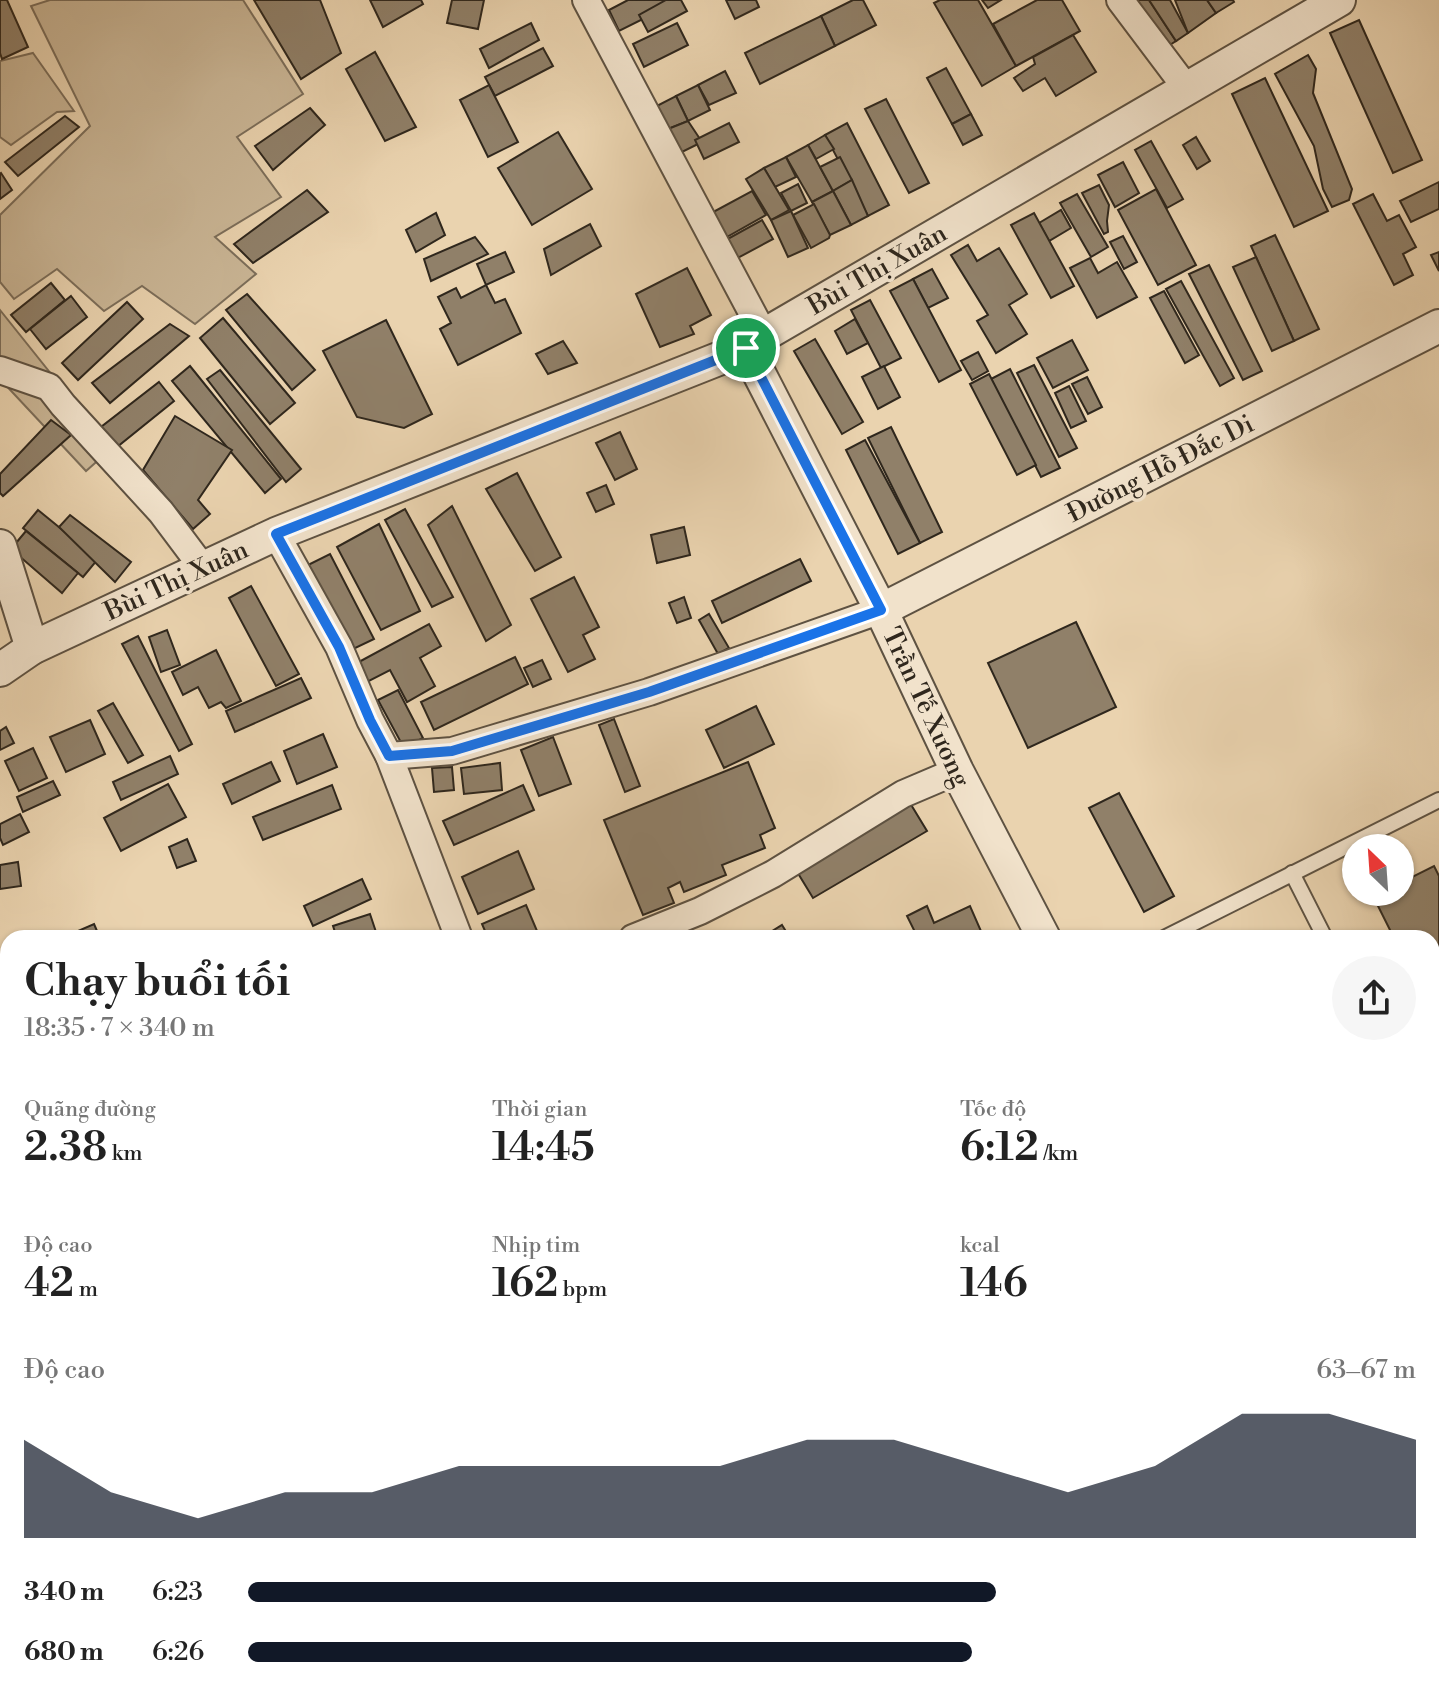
<!DOCTYPE html>
<html lang="vi">
<head>
<meta charset="utf-8">
<style>
  :root { --surface:#fff; --page:#f6f6f6; --text:#222; --muted:#767676; --accent:#111827 }
  body { margin:0; font-family:"Libre Bodoni",serif; background:var(--page); color:var(--text); height:100vh; display:flex; flex-direction:column; font-size:30px; white-space:nowrap }
  * { box-sizing:border-box; margin:0 }
  p { font-size:26px; color:var(--muted) }
  .icon { flex:none; width:44px; height:44px; fill:none; stroke:currentColor; stroke-width:2; stroke-linecap:round; stroke-linejoin:round }
  .map { position:relative; flex:1; overflow:hidden }
  .sheet { position:absolute; left:0px; top:930px; width:1440px; height:770px; display:flex; flex-direction:column; background:var(--surface); border-radius:24px 24px 0 0; box-shadow:0 2px 6px #0004 }
  .sheet>* { flex:none }
  .needle { width:52px; rotate:335deg }
  .tools { position:absolute; left:1342px; top:834px; display:grid; gap:16px }
  .tools a { display:grid; place-items:center; width:72px; height:72px; border-radius:50%; background:var(--surface); box-shadow:0 2px 6px #0004; font-size:40px }
  .pin { position:absolute; display:grid; place-items:center; width:68px; height:68px; color:#fff; margin:-34px; border:4px solid #fff; border-radius:50%; box-shadow:0 2px 8px #0007 }
  .round { display:grid; place-items:center; flex:none; width:84px; height:84px; border-radius:42px; background:var(--page) }
  .head { display:flex; align-items:center; justify-content:space-between; height:136px; padding:0 24px }
  h1 { font-size:44px; font-weight:600; line-height:60px }
  .metrics { display:grid; grid-template-columns:repeat(3,1fr); gap:12px; height:136px; padding:8px 24px }
  .metrics div { display:grid; align-content:center }
  .metrics b { font-size:40px; font-weight:600 }
  .metrics small { font-size:22px; font-weight:400 }
  .metrics p { font-size:22px }
  .chart { height:224px; padding:16px 24px }
  .chart p { display:flex; justify-content:space-between }
  .chart svg { width:100%; height:144px; margin-top:8px; fill:var(--accent); opacity:.7 }
  ul { padding:0 24px; list-style:none; font-size:26px }
  li { display:grid; grid-template-columns:128px 96px 1fr; align-items:center; height:60px }
  li i { height:20px; border-radius:10px; background:var(--accent) }
  .map>svg:first-child { display:block }
  .green { fill:#cab696; stroke:#7c6e5a; stroke-width:2 }
  .building { fill:#908069; stroke:#2f271d; stroke-width:2 }
  .lines { fill:none; stroke-linecap:round; stroke-linejoin:round }
  .service-casing { stroke:#5e5242; stroke-width:18 }
  .minor-casing { stroke:#5e5242; stroke-width:30 }
  .tertiary-casing { stroke:#5e5242; stroke-width:36 }
  .service { stroke:#f1e2cb; stroke-width:14 }
  .minor { stroke:#f1e2cb; stroke-width:26 }
  .tertiary { stroke:#f1e2cb; stroke-width:32 }
  .route-casing { stroke:#fff; stroke-width:16 }
  .route { stroke:#1a73e8; stroke-width:10 }
  .labels { text-anchor:middle; stroke-width:7; stroke-linejoin:round; paint-order:stroke }
  .street-label { font-size:26px; fill:#2f271d; stroke:#f1e2cb }
</style>
</head>
<body>
<div class="map">
<svg width="1439" height="1699" viewBox="0 0 1439 1699">
  <rect width="100%" height="100%" fill="#ead3af"/>
  <filter id="stains"><feTurbulence type="fractalNoise" baseFrequency=".0025" numOctaves="4"/><feColorMatrix values="0 0 0 0 .2 0 0 0 0 .09 0 0 0 0 .02 0 0 0 .5 -.17"/></filter>
  <radialGradient id="worn" r=".72"><stop offset=".6" stop-color="#630" stop-opacity="0"/><stop offset="1" stop-color="#630" stop-opacity=".3"/></radialGradient>
  <g class="green">
    <polygon points="50,0 243,0 303,94 237,137 281,197 215,237 256,274 195,324 142,286 104,311 57,269 14,299 0,282 0,215 90,126 31,6"/>
    <polygon points="33,53 74,111 57,112 11,145 0,137 0,61"/>
    <polygon points="0,310 111,449 86,471 0,379"/>
  </g>
  <g class="building">
    <polygon points="0,0 7,0 28,47 2,59 0,53"/>
    <polygon points="254,0 320,0 341,53 301,79"/>
    <polygon points="370,0 421,0 423,4 383,27"/>
    <polygon points="452,0 484,0 478,29 447,23"/>
    <polygon points="628,0 663,0 667,7 619,31 609,10"/>
    <polygon points="666,0 681,0 687,11 648,32 639,15"/>
    <polygon points="726,0 756,0 759,7 735,19"/>
    <polygon points="853,0 863,0 876,25 835,46 821,16"/>
    <polygon points="940,0 978,0 1016,66 982,86 934,3"/>
    <polygon points="982,0 1001,0 988,8"/>
    <polygon points="1037,0 1062,0 1080,31 1016,66 993,24"/>
    <polygon points="1123,0 1149,0 1176,41 1162,50"/>
    <polygon points="1149,0 1170,0 1188,33 1176,41"/>
    <polygon points="1175,0 1207,0 1216,13 1188,33"/>
    <polygon points="1207,0 1233,0 1234,2 1216,13"/>
    <polygon points="821,16 835,46 760,84 745,53"/>
    <polygon points="1359,20 1422,160 1393,173 1330,33"/>
    <polygon points="531,23 539,40 489,68 480,49"/>
    <polygon points="677,23 688,45 644,67 633,44"/>
    <polygon points="1073,35 1096,72 1056,96 1045,78 1023,91 1014,78 1035,64 1033,57"/>
    <polygon points="543,48 553,66 495,96 485,77"/>
    <polygon points="375,52 416,127 385,141 346,69"/>
    <polygon points="1308,55 1316,69 1313,93 1352,189 1349,200 1332,207 1323,189 1314,146 1275,74"/>
    <polygon points="946,68 971,114 952,124 927,78"/>
    <polygon points="725,71 736,93 709,105 698,85"/>
    <polygon points="1265,78 1328,211 1294,227 1232,94"/>
    <polygon points="489,85 518,142 488,157 460,100"/>
    <polygon points="698,85 710,110 688,121 676,96"/>
    <polygon points="676,96 688,121 663,131 651,109"/>
    <polygon points="886,99 929,183 909,193 865,109"/>
    <polygon points="310,108 325,125 273,170 255,146"/>
    <polygon points="971,114 982,135 963,145 952,124"/>
    <polygon points="65,116 79,127 18,176 5,162"/>
    <polygon points="688,121 702,142 676,155 663,131"/>
    <polygon points="729,123 739,142 704,159 695,140"/>
    <polygon points="847,123 889,205 868,216 825,135"/>
    <polygon points="558,132 592,189 532,225 498,168"/>
    <polygon points="825,135 834,149 816,159 808,145"/>
    <polygon points="1196,137 1210,161 1197,169 1183,145"/>
    <polygon points="1151,141 1183,199 1167,208 1135,150"/>
    <polygon points="808,145 833,191 812,202 786,157"/>
    <polygon points="786,157 796,177 775,187 764,168"/>
    <polygon points="840,157 852,180 833,191 820,167"/>
    <polygon points="1123,162 1139,193 1115,207 1098,175"/>
    <polygon points="764,168 789,210 771,220 746,179"/>
    <polygon points="1,173 12,190 0,199 0,174"/>
    <polygon points="852,180 868,216 851,225 833,191"/>
    <polygon points="1439,182 1439,209 1411,222 1400,201"/>
    <polygon points="798,184 807,203 791,211 781,193"/>
    <polygon points="1099,185 1109,205 1107,221 1108,232 1104,234 1082,193"/>
    <polygon points="1156,189 1196,265 1158,285 1118,210"/>
    <polygon points="307,190 328,212 253,263 234,244"/>
    <polygon points="752,191 766,215 718,242 704,217"/>
    <polygon points="833,191 851,225 830,235 812,202"/>
    <polygon points="1077,194 1108,247 1091,257 1060,203"/>
    <polygon points="1373,194 1387,221 1399,215 1416,247 1403,254 1413,275 1394,285 1353,204"/>
    <polygon points="814,204 830,235 829,238 811,248 793,215"/>
    <polygon points="1061,210 1071,228 1049,241 1039,223"/>
    <polygon points="791,211 808,248 788,257 771,220"/>
    <polygon points="436,213 445,235 416,252 406,230"/>
    <polygon points="1034,213 1074,286 1051,298 1011,225"/>
    <polygon points="762,220 773,239 734,260 724,241"/>
    <polygon points="590,224 601,246 551,275 544,249"/>
    <polygon points="1275,235 1319,329 1294,341 1251,246"/>
    <polygon points="1123,236 1137,262 1124,269 1110,242"/>
    <polygon points="475,237 488,254 431,281 424,259"/>
    <polygon points="968,245 977,261 999,248 1027,294 1009,305 1027,334 996,353 977,321 988,315 951,255"/>
    <polygon points="505,252 514,272 486,285 477,264"/>
    <polygon points="1439,252 1439,271 1431,255"/>
    <polygon points="1256,257 1294,341 1272,351 1233,267"/>
    <polygon points="1090,258 1098,273 1117,262 1137,297 1097,318 1070,268"/>
    <polygon points="1209,265 1262,371 1243,380 1189,274"/>
    <polygon points="687,268 711,315 690,326 694,334 660,347 636,294"/>
    <polygon points="932,269 948,298 928,308 913,279"/>
    <polygon points="913,279 961,370 939,382 890,291"/>
    <polygon points="1181,281 1234,378 1220,386 1166,289"/>
    <polygon points="51,283 65,300 26,332 11,315"/>
    <polygon points="486,285 495,303 505,299 521,333 458,365 440,329 451,323 438,297 456,288 461,298"/>
    <polygon points="1164,291 1199,355 1185,363 1150,298"/>
    <polygon points="247,294 315,370 292,390 226,310"/>
    <polygon points="71,296 87,317 46,349 30,329"/>
    <polygon points="870,300 901,358 881,368 851,310"/>
    <polygon points="127,302 143,319 78,380 62,363"/>
    <polygon points="223,318 295,403 270,424 200,338"/>
    <polygon points="855,319 868,343 847,354 835,331"/>
    <polygon points="386,320 432,414 404,428 357,417 323,351"/>
    <polygon points="170,324 189,336 110,403 92,383"/>
    <polygon points="815,339 863,422 842,434 794,351"/>
    <polygon points="1072,340 1088,370 1053,388 1037,358"/>
    <polygon points="563,341 577,363 548,374 536,354"/>
    <polygon points="978,352 988,371 972,380 961,361"/>
    <polygon points="1034,365 1077,448 1059,457 1017,373"/>
    <polygon points="190,366 281,479 265,493 172,381"/>
    <polygon points="884,366 900,397 878,409 862,377"/>
    <polygon points="1010,369 1060,468 1041,477 991,379"/>
    <polygon points="220,370 301,469 286,482 207,379"/>
    <polygon points="989,374 1036,465 1017,475 970,384"/>
    <polygon points="1087,377 1102,407 1088,414 1072,384"/>
    <polygon points="159,382 174,401 117,447 101,427"/>
    <polygon points="1069,386 1086,421 1071,428 1055,393"/>
    <polygon points="175,416 232,450 198,500 210,514 193,529 143,470"/>
    <polygon points="51,420 71,435 3,496 0,493 0,474"/>
    <polygon points="891,427 942,532 920,543 868,438"/>
    <polygon points="620,432 637,469 615,480 596,443"/>
    <polygon points="865,440 920,543 898,554 846,450"/>
    <polygon points="517,473 561,557 535,571 486,489"/>
    <polygon points="606,485 614,504 596,512 587,493"/>
    <polygon points="452,506 511,625 486,641 428,525"/>
    <polygon points="405,509 453,597 432,607 385,520"/>
    <polygon points="38,510 98,559 83,577 23,528"/>
    <polygon points="70,515 131,562 115,582 59,527"/>
    <polygon points="379,524 420,611 381,630 337,547"/>
    <polygon points="684,527 690,555 657,563 651,535"/>
    <polygon points="26,531 78,573 62,593 11,549"/>
    <polygon points="330,554 374,639 349,651 304,567"/>
    <polygon points="800,559 811,581 722,623 712,601"/>
    <polygon points="574,577 599,627 583,635 595,659 568,672 531,599"/>
    <polygon points="251,586 299,674 276,686 229,598"/>
    <polygon points="684,597 691,618 677,623 669,603"/>
    <polygon points="709,614 729,648 718,654 699,620"/>
    <polygon points="1076,622 1116,707 1028,748 988,663"/>
    <polygon points="429,624 441,646 420,658 435,686 407,702 390,670 367,682 357,663"/>
    <polygon points="167,630 180,665 161,672 149,637"/>
    <polygon points="138,636 192,744 179,751 122,644"/>
    <polygon points="216,650 241,701 226,708 221,702 209,708 198,687 183,695 172,672"/>
    <polygon points="515,657 528,684 434,730 421,702"/>
    <polygon points="542,660 551,679 533,687 524,668"/>
    <polygon points="301,678 311,698 235,732 226,711"/>
    <polygon points="398,690 423,738 404,748 378,700"/>
    <polygon points="113,703 143,755 128,763 98,711"/>
    <polygon points="756,706 774,744 724,768 706,730"/>
    <polygon points="614,719 640,786 625,792 599,725"/>
    <polygon points="90,720 105,754 66,772 50,737"/>
    <polygon points="6,727 14,743 0,750 0,731"/>
    <polygon points="323,734 337,767 297,784 284,751"/>
    <polygon points="553,737 571,784 539,796 521,750"/>
    <polygon points="33,748 47,778 19,791 5,761"/>
    <polygon points="170,756 178,774 121,800 113,782"/>
    <polygon points="271,762 280,781 232,804 223,784"/>
    <polygon points="748,762 775,828 760,835 765,848 722,865 726,875 684,892 680,882 668,888 674,903 643,915 604,820"/>
    <polygon points="500,763 502,790 464,794 461,768"/>
    <polygon points="452,767 454,790 434,792 432,768"/>
    <polygon points="53,781 60,795 23,812 17,797"/>
    <polygon points="168,784 186,817 121,851 104,818"/>
    <polygon points="332,785 341,809 263,840 253,817"/>
    <polygon points="523,785 534,810 454,845 443,821"/>
    <polygon points="1119,793 1174,896 1144,912 1089,808"/>
    <polygon points="910,803 927,831 813,898 796,870"/>
    <polygon points="20,814 29,832 3,845 0,838 0,824"/>
    <polygon points="187,839 196,861 177,868 169,847"/>
    <polygon points="518,851 534,889 478,914 462,877"/>
    <polygon points="18,862 21,886 0,889 0,865"/>
    <polygon points="1434,866 1439,876 1439,1028 1432,1014 1432,938 1394,938 1373,896 1381,892 1400,892 1400,883"/>
    <polygon points="362,879 371,899 313,926 304,906"/>
    <polygon points="526,905 540,938 488,938 482,924"/>
    <polygon points="927,906 934,923 970,906 984,938 909,938 916,934 907,916"/>
    <polygon points="370,914 377,935 366,938 337,938 333,926"/>
    <polygon points="94,924 100,938 62,938"/>
    <polygon points="782,925 790,938 761,938"/>
    <polygon points="0,1046 8,1053 8,1070 0,1079"/>
    <polygon points="8,1198 8,1220 0,1205 0,1203"/>
    <polygon points="0,1205 8,1220 8,1275 0,1259"/>
    <polygon points="1432,1322 1439,1336 1439,1412 1432,1415"/>
    <polygon points="8,1365 8,1400 3,1402 0,1397 0,1370"/>
    <polygon points="1432,1458 1439,1471 1439,1488 1432,1491"/>
    <polygon points="6,1520 8,1522 8,1551 0,1557 0,1525"/>
    <polygon points="1439,1533 1439,1583 1432,1569 1432,1537"/>
    <polygon points="0,1590 8,1600 8,1640 0,1631"/>
    <polygon points="0,1642 8,1652 8,1686 5,1688 0,1683"/>
    <polygon points="155,1692 181,1692 185,1699 159,1699"/>
    <polygon points="251,1692 261,1692 266,1699 240,1699"/>
    <polygon points="317,1692 338,1692 322,1699 321,1699"/>
    <polygon points="698,1692 738,1692 741,1699 702,1699"/>
    <polygon points="1246,1692 1310,1692 1295,1699 1248,1699 1245,1693"/>
  </g>
  <g class="lines">
    <defs>
      <g id="service">
        <polyline points="1292,873 1325,938"/>
        <polyline points="1164,938 1439,800"/>
        <polyline points="1432,1154 1439,1168"/>
      </g>
      <g id="minor">
        <polyline points="586,0 764,335"/>
        <polyline points="1120,0 1187,89"/>
        <polyline points="0,370 49,387 63,405 161,512 203,568"/>
        <polyline points="276,534 339,647 370,720 389,756 459,938"/>
        <polyline points="389,756 452,751 649,692 881,610"/>
        <polyline points="633,938 700,911 773,874 903,794 957,771"/>
        <polyline points="0,1168 8,1165"/>
        <polyline points="48,1699 55,1692"/>
        <polyline points="1353,1699 1368,1692"/>
      </g>
      <g id="tertiary">
        <polyline points="746,348 881,610 957,771 1044,938"/>
        <polyline points="0,546 32,648"/>
        <polyline points="881,610 1439,326"/>
        <polyline points="0,670 32,648 276,534 746,348 764,335 1339,0"/>
        <polyline points="1430,1692 1433,1699"/>
      </g>
    </defs>
    <use href="#service" class="service-casing"/>
    <use href="#minor" class="minor-casing"/>
    <use href="#tertiary" class="tertiary-casing"/>
    <use href="#service" class="service"/>
    <use href="#minor" class="minor"/>
    <use href="#tertiary" class="tertiary"/>
  </g>
  <g class="lines">
    <defs>
      <polygon id="route" points="746,348 881,610 649,692 452,751 389,756 370,720 339,647 276,534"/>
    </defs>
    <use href="#route" class="route-casing"/>
    <use href="#route" class="route"/>
  </g>
  <g class="labels">
    <g class="street-label">
      <text transform="translate(877 269) rotate(-30)" y="9">Bùi Thị Xuân</text>
      <text transform="translate(1160 468) rotate(-27)" y="9">Đường Hồ Đắc Di</text>
      <text transform="translate(176 580) rotate(-25)" y="9">Bùi Thị Xuân</text>
      <text transform="translate(927 707) rotate(65)" y="9">Trần Tế Xương</text>
    </g>
  </g>
  <rect width="100%" height="100%" filter="url(#stains)"/>
  <rect width="100%" height="100%" fill="url(#worn)"/>
</svg>
<div class="tools">
<a><svg class="needle" viewBox="-14 -14 28 28"><path d="M0-13l5 13h-10z" fill="#e53935"/><path d="M0 13l5-13h-10z" fill="#767676"/></svg></a>
</div>
<div class="pin" style="left:746px;top:348px;background:#1e9e55"><svg class="icon" aria-label="arrive" viewBox="0 0 24 24"><path d="M6 21V4h12l-3 4 3 4H6"/></svg></div>
<section class="sheet">
<div class="head"><div><h1>Chạy buổi tối</h1><p>18:35 · 7 × 340 m</p></div><a class="round"><svg class="icon" aria-label="share" viewBox="0 0 24 24"><path d="M12 15V3M7 8l5-5 5 5M5 13v7h14v-7"/></svg></a></div>
<div class="metrics">
<div><p>Quãng đường</p><b>2.38<small> km</small></b></div>
<div><p>Thời gian</p><b>14:45</b></div>
<div><p>Tốc độ</p><b>6:12<small> /km</small></b></div>
</div>
<div class="metrics">
<div><p>Độ cao</p><b>42<small> m</small></b></div>
<div><p>Nhịp tim</p><b>162<small> bpm</small></b></div>
<div><p>kcal</p><b>146</b></div>
</div>
<div class="chart"><p><span>Độ cao</span>63–67 m</p>
<svg viewBox="0 0 160 44" preserveAspectRatio="none"><path d="M0 44V14L10 30L20 38L30 30L40 30L50 22L60 22L70 22L80 22L90 14L100 14L110 22L120 30L130 22L140 6L150 6L160 14V44z"/></svg>
</div>
<ul>
<li><b>340 m</b>6:23<i style="width:64%"></i></li>
<li><b>680 m</b>6:26<i style="width:62%"></i></li>
</ul>
</section>
</div>
</body>
</html>
